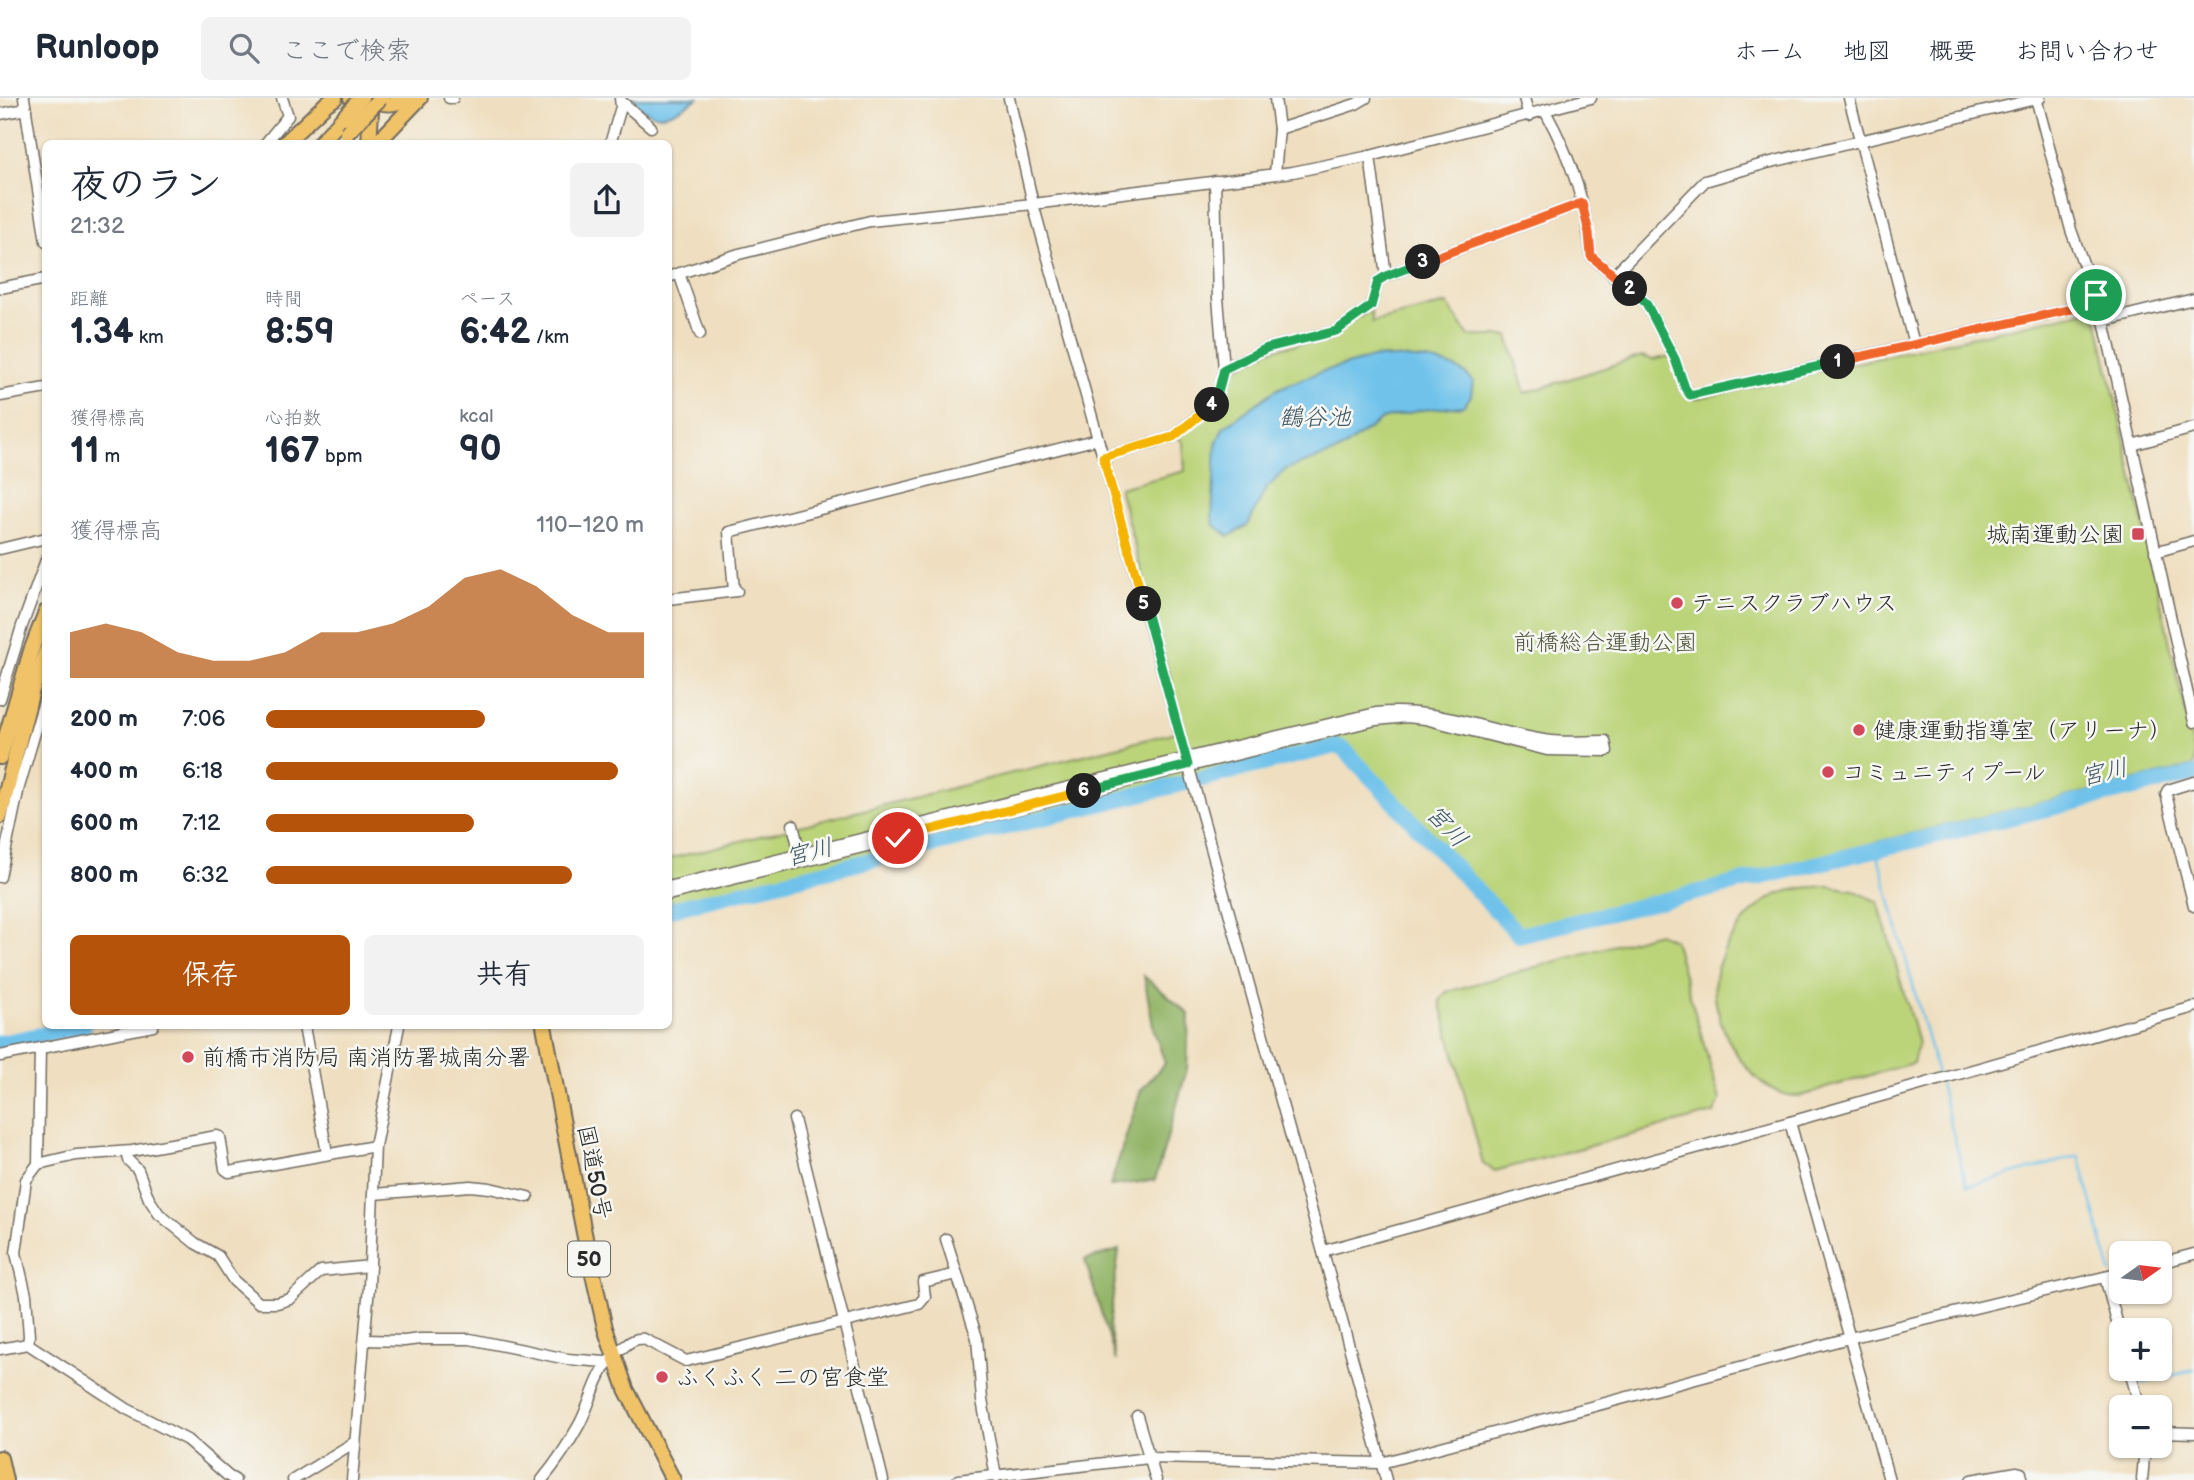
<!DOCTYPE html>
<html lang="ja">
<head>
<meta charset="utf-8">
<style>
  :root { --surface:#fff; --page:#f2f2f3; --text:#1f2937; --muted:#747a83; --line:#e0e1e3; --accent:#b45309 }
  body { margin:0; font-family:"Balsamiq Sans","Klee One",sans-serif; background:var(--page); color:var(--text); height:100vh; display:flex; flex-direction:column; font-size:26px; white-space:nowrap }
  * { box-sizing:border-box; margin:0 }
  p { font-size:23px; color:var(--muted) }
  .icon { flex:none; width:38px; height:38px; fill:none; stroke:currentColor; stroke-width:2; stroke-linecap:round; stroke-linejoin:round }
  .map { position:relative; flex:1; overflow:hidden }
  .side { position:absolute; left:42px; top:42px; width:630px; height:889px; display:flex; flex-direction:column; background:var(--surface); border-radius:10px; box-shadow:0 2px 5px #0004 }
  .side>* { flex:none }
  .needle { width:46px; rotate:76deg }
  .controls { position:absolute; left:2109px; top:1143px; display:grid; gap:14px }
  .controls a { display:grid; place-items:center; width:63px; height:63px; border-radius:10px; background:var(--surface); box-shadow:0 2px 5px #0004; font-size:35px }
  .pin { position:absolute; display:grid; place-items:center; width:60px; height:60px; color:#fff; margin:-30px; border:4px solid #fff; border-radius:50%; box-shadow:0 2px 7px #0007 }
  .km { position:absolute; width:35px; height:35px; margin:-18px; border-radius:50%; background:#222; color:#fff; font-size:19px; line-height:35px; text-align:center }
  .round { display:grid; place-items:center; flex:none; width:74px; height:74px; border-radius:10px; background:var(--page) }
  .head { display:flex; align-items:center; justify-content:space-between; height:119px; padding:0 28px }
  h1 { font-size:38px; font-weight:800; line-height:52px }
  .figures { display:grid; grid-template-columns:repeat(3,1fr); gap:10px; height:119px; padding:7px 28px }
  .figures div { display:grid; align-content:center }
  .figures b { font-size:35px; font-weight:800 }
  .figures small { font-size:19px; font-weight:400 }
  .figures p { font-size:19px }
  .chart { height:196px; padding:14px 28px }
  .chart p { display:flex; justify-content:space-between }
  .chart svg { width:100%; height:126px; margin-top:7px; fill:var(--accent); opacity:.7 }
  .primary-button { display:flex; gap:14px; margin-top:auto; padding:14px 28px }
  .primary-button a { flex:1; height:80px; border-radius:10px; background:var(--accent); color:#fff; font-size:28px; font-weight:800; line-height:80px; text-align:center }
  .primary-button a+a { background:var(--page); color:var(--text) }
  ul { padding:0 28px; list-style:none; font-size:23px }
  li { display:grid; grid-template-columns:112px 84px 1fr; align-items:center; height:52px }
  li i { height:18px; border-radius:9px; background:var(--accent) }
  header { display:flex; align-items:center; gap:42px; box-sizing:border-box; height:98px; padding:0 35px; background:var(--surface); border-bottom:2px solid var(--line) }
  header strong { font-size:33px }
  nav { display:flex; gap:38px; margin-inline-start:auto; font-size:24px }
  .search { width:490px; height:63px; background:var(--page); display:flex; align-items:center; gap:18px; box-sizing:border-box; padding:0 24px; border-radius:10px; color:var(--muted); font-size:26px }
  .map>svg:first-child { display:block }
  .green { fill:#bbd479; stroke:#738052; stroke-width:2 }
  .forest { fill:#94b669; stroke:#60704a; stroke-width:2 }
  .water { fill:#6fc2eb; stroke:#4d768b; stroke-width:2 }
  .lines { fill:none; stroke-linecap:round; stroke-linejoin:round }
  .stream { stroke:#6fc2eb; stroke-width:2.5 }
  .river { stroke:#6fc2eb; stroke-width:16 }
  .minor-casing { stroke:#706a5f; stroke-width:13 }
  .highway-casing { stroke:#706a5f; stroke-width:18 }
  .minor { stroke:#fff; stroke-width:10 }
  .highway { stroke:#f0c369; stroke-width:14 }
  .highway-bridge-casing { stroke:#706a5f; stroke-width:18; stroke-linecap:butt }
  .highway-bridge { stroke:#f0c369; stroke-width:14 }
  .split-1-casing { stroke:#fff; stroke-width:14 }
  .split-2-casing { stroke:#fff; stroke-width:14 }
  .split-3-casing { stroke:#fff; stroke-width:14 }
  .split-4-casing { stroke:#fff; stroke-width:14 }
  .split-5-casing { stroke:#fff; stroke-width:14 }
  .split-6-casing { stroke:#fff; stroke-width:14 }
  .split-7-casing { stroke:#fff; stroke-width:14 }
  .split-1 { stroke:#f0652b; stroke-width:9 }
  .split-2 { stroke:#22a559; stroke-width:9 }
  .split-3 { stroke:#f0652b; stroke-width:9 }
  .split-4 { stroke:#22a559; stroke-width:9 }
  .split-5 { stroke:#f5b400; stroke-width:9 }
  .split-6 { stroke:#22a559; stroke-width:9 }
  .split-7 { stroke:#f5b400; stroke-width:9 }
  .poi-dot { fill:#d1495b; stroke:#f6f6f2; stroke-width:2.5 }
  .labels { text-anchor:middle; stroke-width:5; stroke-linejoin:round; paint-order:stroke }
  .shield { fill:#f6f6f2; stroke:#686867; stroke-width:2 }
  .shield-label { font-size:21px; font-weight:bold; fill:#2b2b2b }
  .poi-label { font-size:23px; fill:#2b2b2b; stroke:#f6f6f2; text-anchor:start }
  .park-label { font-size:23px; fill:#4f553e; stroke:#f6f6f2 }
  .street-label { font-size:23px; fill:#2b2b2b; stroke:#f6f6f2 }
  .water-label { font-size:24px; font-style:italic; fill:#3f5865; stroke:#f6f6f2 }
</style>
</head>
<body>
<header>
<strong>Runloop</strong>
<div class="search"><svg class="icon" aria-label="search" viewBox="0 0 24 24"><circle cx="10" cy="10" r="6"/><path d="M15 15l6 6"/></svg>ここで検索</div>
<nav><a>ホーム</a><a>地図</a><a>概要</a><a>お問い合わせ</a></nav>
</header>
<div class="map">
<svg width="2194" height="1382" viewBox="0 0 2194 1382">
  <rect width="100%" height="100%" fill="#f6f6f2"/>
  <filter id="ink" filterUnits="userSpaceOnUse"><feTurbulence type="fractalNoise" baseFrequency=".0143" numOctaves="2"/><feDisplacementMap in="SourceGraphic" scale="14" xChannelSelector="R" yChannelSelector="G"/><feConvolveMatrix kernelMatrix="1 2 1 2 8 2 1 2 1" color-interpolation-filters="sRGB"/></filter>
  <filter id="wash" filterUnits="userSpaceOnUse"><feTurbulence type="fractalNoise" baseFrequency=".00686" numOctaves="4" result="noise"/><feDisplacementMap in="SourceGraphic" scale="28" xChannelSelector="R" yChannelSelector="G"/><feGaussianBlur stdDeviation="1.57" result="paint"/><feColorMatrix in="noise" values="0 0 0 0 0 0 0 0 0 0 0 0 0 0 0 0 0 1.4 0 .05"/><feComposite in="paint" operator="in"/></filter>
  <g filter="url(#wash)">
    <rect width="100%" height="100%" fill="#efdfc0"/>
    <g class="green">
      <polygon points="1447,206 1469,238 1508,238 1525,295 1642,258 1653,262 1670,258 1688,299 1695,301 2095,211 2194,652 2194,668 1893,740 1519,834 1340,641 1196,678 669,807 668,761 1184,632 1119,390 1185,373 1183,345 1178,339 1218,304 1226,277 1269,252 1311,243 1371,213 1372,224"/>
      <path d="M1829 788 1853 792 1878 804 1918 945 1913 965C1884 973 1855 982 1826 990 1817 993 1804 999 1795 998 1748 996 1706 918 1716 875 1723 846 1747 814 1772 799 1788 790 1811 789 1829 788Z"/>
      <polygon points="1658,835 1674,842 1720,1002 1714,1015 1495,1073 1483,1066 1440,903 1446,894"/>
    </g>
    <g class="forest">
      <polygon points="1144,878 1189,916 1187,971 1155,1082 1110,1088 1141,992 1165,965 1154,933"/>
      <polygon points="1119,1152 1109,1228 1116,1263 1085,1162"/>
    </g>
    <g class="water">
      <path d="M632 0H698C672 16 655 29 632 0Z"/>
      <path d="M1376 259C1405 260 1454 259 1473 283L1471 298 1463 308 1422 312 1382 321 1339 353 1286 371 1265 392 1248 427 1229 438 1214 427 1212 419 1216 346 1223 330 1277 291 1320 274Z"/>
    </g>
    <g class="lines">
      <g class="stream">
        <polyline points="1876,750 1938,980"/>
        <polyline points="1940,986 1967,1088 2079,1058 2111,1175"/>
        <polyline points="2113,1181 2126,1232"/>
        <polyline points="2137,1270 2142,1285 2194,1272"/>
      </g>
      <g class="river">
        <path d="M668 812 1336 648 1344 651 1519 837C1744 784 1969 728 2194 676"/>
        <polyline points="0,945 84,928"/>
      </g>
    </g>
  </g>
  <g filter="url(#ink)">
    <g class="lines">
      <defs>
        <g id="minor">
          <polyline points="24,0 46,144"/>
          <polyline points="449,0 453,0"/>
          <polyline points="1009,0 1033,106 1386,1382"/>
          <polyline points="1275,0 1279,31"/>
          <polyline points="1524,0 1529,18"/>
          <polyline points="1849,0 1914,246"/>
          <polyline points="2036,0 2071,132 2104,223 2194,624"/>
          <polyline points="622,4 651,29"/>
          <path d="M1545 13C1570 58 1587 107 1591 158L1646 205 1675 261 1685 290 1691 297 2098 205"/>
          <polyline points="0,16 26,11"/>
          <polyline points="265,46 288,18 282,0"/>
          <polyline points="610,46 621,9 620,0"/>
          <polyline points="1370,58 1386,178"/>
          <polyline points="1275,76 1279,31 1356,6 1366,0"/>
          <polyline points="679,175 700,236"/>
          <polyline points="1613,178 1705,83 1767,65 2040,0"/>
          <polyline points="668,179 739,156 870,123 1033,106 1293,74 1370,58 1591,0"/>
          <polyline points="0,190 46,181"/>
          <polyline points="2104,223 2194,201"/>
          <polyline points="1224,271 1267,250 1336,233 1371,208 1378,183 1386,178 1582,105"/>
          <polyline points="0,298 46,290"/>
          <polyline points="2132,347 2194,330"/>
          <polyline points="1103,359 1173,339 1216,303 1224,271 1218,200 1215,83"/>
          <polyline points="0,451 46,440"/>
          <polyline points="2155,454 2194,443"/>
          <polyline points="734,493 729,434 1098,341"/>
          <polyline points="668,501 737,493"/>
          <polyline points="0,601 22,528 46,462"/>
          <polyline points="2194,684 2168,692 2166,696 2194,808"/>
          <polyline points="793,727 801,760"/>
          <polyline points="0,779 19,689 46,597"/>
          <path d="M668 789 1186 660 1376 615C1436 608 1491 635 1551 643 1568 645 1587 643 1605 643L1607 653 1547 652 1425 621 1407 619 1376 622 668 797"/>
          <polyline points="304,928 327,1055"/>
          <polyline points="0,958 153,928"/>
          <polyline points="794,1021 883,1382"/>
          <polyline points="1790,1024 1889,1382"/>
          <polyline points="126,1054 128,1062 138,1072 149,1101 159,1116 195,1145 218,1158 234,1183 259,1205 277,1205 290,1201 321,1173 370,1168"/>
          <polyline points="38,1066 40,950"/>
          <polyline points="374,1096 470,1088 490,1090 528,1099"/>
          <polyline points="946,1141 977,1240 982,1302 996,1379"/>
          <polyline points="1323,1153 1790,1024 2194,909"/>
          <polyline points="2160,1165 2194,1156"/>
          <polyline points="2105,1179 2121,1239"/>
          <polyline points="365,1242 404,1243 420,1241 470,1241 567,1261 605,1264"/>
          <polyline points="28,1246 29,1238 26,1197 16,1155 26,1082 38,1066 76,1057 132,1053 217,1038 220,1039 225,1071 229,1074 375,1048"/>
          <polyline points="0,1251 28,1246 127,1311 187,1342 228,1378 235,1382"/>
          <polyline points="2129,1270 2140,1309"/>
          <polyline points="1137,1318 1156,1382"/>
          <polyline points="2160,1334 2194,1335"/>
          <polyline points="293,1382 355,1344"/>
          <polyline points="352,1382 369,1189 375,1048 399,928"/>
          <path d="M542 1382C556 1365 568 1347 579 1327 594 1299 597 1266 625 1248 631 1243 636 1240 644 1241L686 1263 919 1206 925 1199 923 1184 957 1176"/>
          <polyline points="958,1382 1149,1360 1381,1365 1849,1240 2121,1175"/>
          <polyline points="1971,1382 2017,1374 2021,1375 2021,1382"/>
          <polyline points="2142,1382 2145,1348"/>
        </g>
        <g id="highway">
          <polyline points="351,0 371,14 369,46"/>
          <path d="M368 0C382 7 394 8 408 0"/>
          <polyline points="378,44 420,0"/>
          <polyline points="284,46 327,5 335,0"/>
          <polyline points="319,46 344,19"/>
          <polyline points="0,659 31,553 46,514"/>
          <polyline points="0,718 32,592 46,554"/>
          <polyline points="544,928 586,1145 605,1230 626,1291 673,1382"/>
          <polyline points="0,1360 5,1382"/>
        </g>
      </defs>
      <use href="#minor" class="minor-casing"/>
      <use href="#highway" class="highway-casing"/>
      <use href="#minor" class="minor"/>
      <use href="#highway" class="highway"/>
      <defs>
        <g id="highway-bridge">
          <polyline points="344,19 361,0"/>
          <polyline points="347,35 380,0"/>
        </g>
      </defs>
      <use href="#highway-bridge" class="highway-bridge-casing"/>
      <use href="#highway-bridge" class="highway-bridge"/>
    </g>
  </g>
  <g class="lines" filter="url(#ink)">
    <defs>
      <polyline id="split-1" points="1838,264 2098,205 2096,197"/>
      <polyline id="split-2" points="1630,191 1646,205 1675,261 1685,290 1690,297 1838,264"/>
      <polyline id="split-3" points="1423,164 1582,105 1589,135 1591,158 1630,191"/>
      <polyline id="split-4" points="1212,307 1216,303 1224,271 1267,250 1336,233 1371,208 1378,183 1386,178 1423,164"/>
      <polyline id="split-5" points="1144,506 1103,359 1173,339 1212,307"/>
      <polyline id="split-6" points="1084,693 1188,667 1144,506"/>
      <polyline id="split-7" points="898,740 1084,693"/>
    </defs>
    <use href="#split-1" class="split-1-casing"/>
    <use href="#split-2" class="split-2-casing"/>
    <use href="#split-3" class="split-3-casing"/>
    <use href="#split-4" class="split-4-casing"/>
    <use href="#split-5" class="split-5-casing"/>
    <use href="#split-6" class="split-6-casing"/>
    <use href="#split-7" class="split-7-casing"/>
    <use href="#split-1" class="split-1"/>
    <use href="#split-2" class="split-2"/>
    <use href="#split-3" class="split-3"/>
    <use href="#split-4" class="split-4"/>
    <use href="#split-5" class="split-5"/>
    <use href="#split-6" class="split-6"/>
    <use href="#split-7" class="split-7"/>
  </g>
  <g class="poi-dot">
    <rect x="2131" y="429" width="14" height="14" rx="3.5"/>
    <circle cx="1677" cy="505" r="7"/>
    <circle cx="1859" cy="632" r="7"/>
    <circle cx="1828" cy="674" r="7"/>
    <circle cx="188" cy="959" r="7"/>
    <circle cx="662" cy="1279" r="7"/>
  </g>
  <g class="labels">
    <rect class="shield" x="568" y="1143.5" width="42" height="35" rx="5"/>
    <g class="shield-label">
      <text x="589" y="1168">50</text>
    </g>
    <g class="poi-label">
      <text x="2124" y="444" text-anchor="end">城南運動公園</text>
      <text x="1691" y="513">テニスクラブハウス</text>
      <text x="1873" y="640">健康運動指導室（アリーナ）</text>
      <text x="1842" y="682">コミュニティプール</text>
      <text x="202" y="967">前橋市消防局 南消防署城南分署</text>
      <text x="676" y="1287">ふくふく 二の宮食堂</text>
    </g>
    <g class="park-label">
      <text x="1605" y="552">前橋総合運動公園</text>
    </g>
    <g class="street-label">
      <text transform="translate(595 1074) rotate(79)" y="8">国道50号</text>
    </g>
    <g class="water-label">
      <text x="1315" y="327">鶴谷池</text>
      <text transform="translate(2104 674) rotate(-13)" y="8">宮川</text>
      <text transform="translate(1447 728) rotate(47)" y="8">宮川</text>
      <text transform="translate(809 754) rotate(-14)" y="8">宮川</text>
    </g>
  </g>
</svg>
<div class="controls">
<a><svg class="needle" viewBox="-14 -14 28 28"><path d="M0-13l5 13h-10z" fill="#e53935"/><path d="M0 13l5-13h-10z" fill="#747a83"/></svg></a>
<a>+</a>
<a>−</a>
</div>
<div class="pin" style="left:2096px;top:197px;background:#1e9e55"><svg class="icon" aria-label="arrive" viewBox="0 0 24 24"><path d="M6 21V4h12l-3 4 3 4H6"/></svg></div>
<div class="pin" style="left:898px;top:740px;background:#d93025"><svg class="icon" aria-label="check" viewBox="0 0 24 24"><path d="M5 12l5 5 9-10"/></svg></div>
<b class="km" style="left:1838px;top:264px">1</b>
<b class="km" style="left:1630px;top:191px">2</b>
<b class="km" style="left:1423px;top:164px">3</b>
<b class="km" style="left:1212px;top:307px">4</b>
<b class="km" style="left:1144px;top:506px">5</b>
<b class="km" style="left:1084px;top:693px">6</b>
<section class="side">
<div class="head"><div><h1>夜のラン</h1><p>21:32</p></div><a class="round"><svg class="icon" aria-label="share" viewBox="0 0 24 24"><path d="M12 15V3M7 8l5-5 5 5M5 13v7h14v-7"/></svg></a></div>
<div class="figures">
<div><p>距離</p><b>1.34<small> km</small></b></div>
<div><p>時間</p><b>8:59</b></div>
<div><p>ペース</p><b>6:42<small> /km</small></b></div>
</div>
<div class="figures">
<div><p>獲得標高</p><b>11<small> m</small></b></div>
<div><p>心拍数</p><b>167<small> bpm</small></b></div>
<div><p>kcal</p><b>90</b></div>
</div>
<div class="chart"><p><span>獲得標高</span>110–120 m</p>
<svg viewBox="0 0 160 44" preserveAspectRatio="none"><path d="M0 44V28L10 25L20 28L30 35L40 38L50 38L60 35L70 28L80 28L90 25L100 19L110 9L120 6L130 12L140 22L150 28L160 28V44z"/></svg>
</div>
<ul>
<li><b>200 m</b>7:06<i style="width:58%"></i></li>
<li><b>400 m</b>6:18<i style="width:93%"></i></li>
<li><b>600 m</b>7:12<i style="width:55%"></i></li>
<li><b>800 m</b>6:32<i style="width:81%"></i></li>
</ul>
<div class="primary-button"><a>保存</a><a>共有</a></div>
</section>
</div>
</body>
</html>
